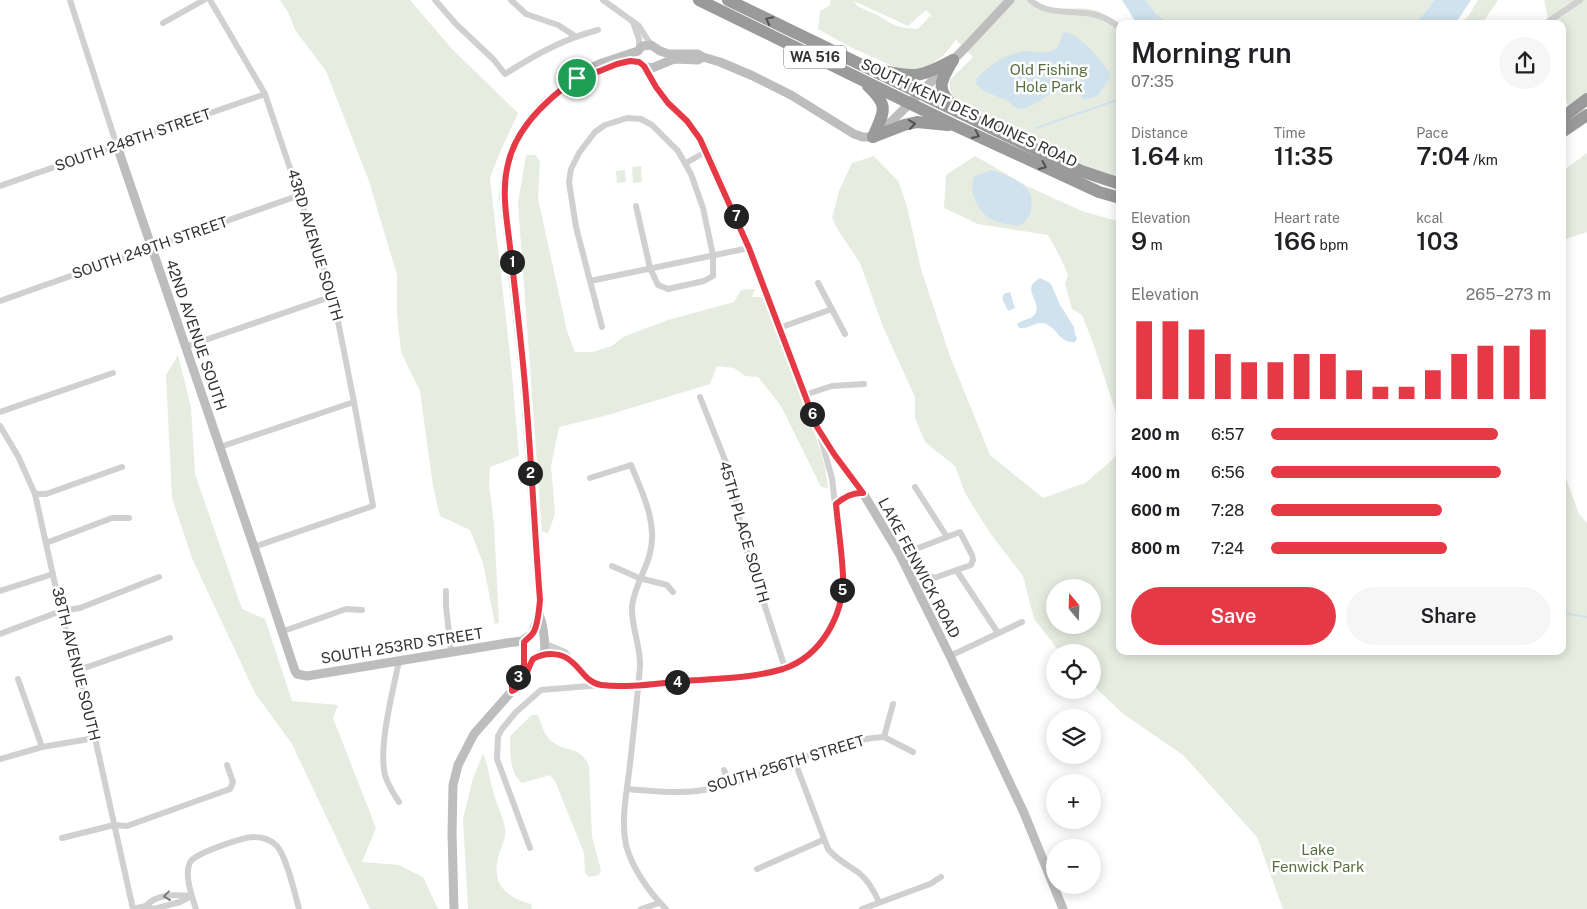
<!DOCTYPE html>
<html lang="en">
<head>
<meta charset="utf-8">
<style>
  :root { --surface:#fff; --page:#f6f6f6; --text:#202124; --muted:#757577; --accent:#e63946 }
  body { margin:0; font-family:"Public Sans",sans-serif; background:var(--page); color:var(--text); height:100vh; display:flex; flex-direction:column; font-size:19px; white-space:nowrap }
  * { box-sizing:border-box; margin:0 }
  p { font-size:16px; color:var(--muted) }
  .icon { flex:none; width:28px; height:28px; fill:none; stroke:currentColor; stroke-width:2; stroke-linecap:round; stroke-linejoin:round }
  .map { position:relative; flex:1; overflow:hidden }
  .panel { position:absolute; left:1116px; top:20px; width:450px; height:635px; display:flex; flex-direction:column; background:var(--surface); border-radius:10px; box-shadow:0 2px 12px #0003 }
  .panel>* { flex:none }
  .needle { width:32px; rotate:341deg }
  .buttons { position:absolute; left:1046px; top:579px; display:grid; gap:10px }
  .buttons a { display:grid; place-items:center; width:55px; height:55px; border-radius:50%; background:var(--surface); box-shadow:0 2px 12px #0003; font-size:25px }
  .pin { position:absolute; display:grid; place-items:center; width:42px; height:42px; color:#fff; margin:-21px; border:2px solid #fff; border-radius:50%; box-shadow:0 1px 5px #0007 }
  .km { position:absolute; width:25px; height:25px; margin:-12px; border-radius:50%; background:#222; color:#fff; font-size:14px; line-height:25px; text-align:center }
  .round { display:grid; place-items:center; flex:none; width:52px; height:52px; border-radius:26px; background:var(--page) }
  .summary { display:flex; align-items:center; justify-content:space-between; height:85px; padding:0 15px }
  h1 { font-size:28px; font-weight:600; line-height:38px }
  .figures { display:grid; grid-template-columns:repeat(3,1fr); gap:8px; height:85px; padding:5px 15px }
  .figures div { display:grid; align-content:center }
  .figures b { font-size:25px; font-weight:600 }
  .figures small { font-size:14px; font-weight:400 }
  .figures p { font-size:14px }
  .chart { height:140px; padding:10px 15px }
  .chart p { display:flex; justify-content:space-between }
  .chart svg { width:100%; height:90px; margin-top:5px; stroke:var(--accent); stroke-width:6 }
  .primary-button { display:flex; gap:10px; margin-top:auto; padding:10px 15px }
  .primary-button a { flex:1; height:58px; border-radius:30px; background:var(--accent); color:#fff; font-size:20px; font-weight:600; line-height:58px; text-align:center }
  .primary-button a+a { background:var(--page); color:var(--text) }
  ul { padding:0 15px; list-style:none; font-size:16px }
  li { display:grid; grid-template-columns:80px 60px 1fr; align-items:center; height:38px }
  li i { height:12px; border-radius:6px; background:var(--accent) }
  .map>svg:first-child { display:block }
  .green { fill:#e6ecdf; fill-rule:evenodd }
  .water { fill:#cfe2ee }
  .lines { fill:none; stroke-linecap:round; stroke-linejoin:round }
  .stream { stroke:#cfe2ee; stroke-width:2 }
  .street { stroke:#d0d0d0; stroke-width:6 }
  .secondary { stroke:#bdbdbd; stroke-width:9 }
  .highway { stroke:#9a9a9a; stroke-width:12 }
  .oneway { stroke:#525252 }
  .oneway2 { stroke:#7a7a7a }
  .route-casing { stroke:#fff; stroke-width:10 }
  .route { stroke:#e63946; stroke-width:6 }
  .labels { text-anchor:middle; stroke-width:5; stroke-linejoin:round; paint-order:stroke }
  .shield { fill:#fff; stroke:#707070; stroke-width:1 }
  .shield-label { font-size:14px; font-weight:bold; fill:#333 }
  .park-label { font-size:15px; fill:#56703f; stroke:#fff }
  .street-label { font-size:15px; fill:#333; stroke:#fff }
</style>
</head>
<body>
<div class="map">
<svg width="1587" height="909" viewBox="0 0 1587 909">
  <rect width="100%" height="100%" fill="#fff"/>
  <g class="green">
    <polygon points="280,0 410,0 452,49 518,113 500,152 490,178 511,363 519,456 490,467 489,483 494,524 499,623 495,624 483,563 470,530 440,516 433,486 420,391 401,352 397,313 397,275 369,181 326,71 295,30 288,12"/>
    <path d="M831 0H1030C1047 15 1074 5 1094 10 1105 13 1112 20 1120 28V184L962 113 950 90V80L973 57 956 40 942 57 923 69 901 70 846 45 818 29 820 11 829 6ZM854 1 908 26 926 10 933 17 930 16 918 29 905 28 894 25 879 16 857 6Z"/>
    <polygon points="1146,0 1434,0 1427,10 1415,24 1169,24 1156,14"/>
    <polygon points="1478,0 1498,0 1482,24 1461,24 1469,15"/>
    <polygon points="1544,0 1587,0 1587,99 1569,113 1563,82 1562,24 1549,24"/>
    <polygon points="1587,153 1587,232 1563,240 1563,171"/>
    <polygon points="526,155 536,155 540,162 538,199 567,331 575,352 592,352 612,346 623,337 668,320 734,302 741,290 755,289 752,297 763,297 812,424 825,466 828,488 821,487 781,406 758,377 745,376 734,368 717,366 710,384 608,415 559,427 551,466 555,514 548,534 542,531 518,203"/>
    <path d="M874 156 898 181 907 206 921 269 950 356 990 455 1043 498 1085 483 1113 459 1120 448V651H1562L1563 470 1579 514 1587 523V909H1283L1257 837 1183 755 1122 713 1093 685 1092 652H1060L1034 619 1023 576 990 533 965 493 955 466 925 442 915 418V397L884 329 860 263 838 230 832 218 839 191 852 163ZM1055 588H1092V625H1055Z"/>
    <path d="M975 156 1027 186 1082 211 1120 222V425L1093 343 1082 315 1072 309 1065 283 1068 275 1061 259 1048 235 978 224 944 208 946 175ZM990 170 1027 190C1032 201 1032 212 1025 221L974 176Z"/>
    <polygon points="641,166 642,182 633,183 632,167"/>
    <polygon points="625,170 626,182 617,183 616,171"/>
    <polygon points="178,355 191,407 195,474 242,609 265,619 292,701 338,705 333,718 376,828 362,862 399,865 423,877 438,909 370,909 292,744 255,693 192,558 172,498 166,375"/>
    <path d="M532 715H538C542 725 544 737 554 743 569 753 580 746 589 766L592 837 601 870 599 875 589 877 585 873 584 853 555 781 550 775 522 783C509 772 510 752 510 736Z"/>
    <path d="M483 754C489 766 489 779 493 791 496 804 503 815 505 828 507 838 500 848 498 858 492 885 506 897 531 904L532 909H468L463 819 473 778Z"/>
  </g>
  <g class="water">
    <polygon points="1122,0 1146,0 1156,14 1169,24 1137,24"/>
    <polygon points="1434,0 1471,0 1455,24 1415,24 1427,10"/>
    <path d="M1066 32C1078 34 1109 65 1110 77L1098 96 1084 100C1081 96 1078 91 1074 88 1063 80 1035 108 1022 109 1013 109 1010 101 1002 98 994 95 985 93 978 86 974 82 977 77 981 74 993 63 1008 53 1025 51 1039 50 1043 57 1058 47L1063 34Z"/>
    <path d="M990 170C1002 173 1020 180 1028 190 1035 200 1032 223 1017 226 1014 226 1009 224 1006 224 995 222 986 218 980 209 973 199 970 188 974 176Z"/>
    <path d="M1040 278 1050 283 1052 286 1060 305 1074 327 1075 334 1077 338 1075 342C1059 343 1058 329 1046 324 1037 320 1028 330 1019 328L1017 324C1022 319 1031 320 1035 314 1043 300 1019 290 1040 278Z"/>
    <polygon points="1010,292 1015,308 1008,311 1002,298 1004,294"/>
  </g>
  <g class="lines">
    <g class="stream">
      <polyline points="1036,128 1120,99"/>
      <polyline points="1562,613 1587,617"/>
    </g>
    <g class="street">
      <polyline points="70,0 117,146"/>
      <polyline points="210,0 265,94 333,296 354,402 373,506 254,547"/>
      <path d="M435 0 456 24 494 60 505 74C535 55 563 39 598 30"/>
      <polyline points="511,0 526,14 558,25 575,36"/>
      <polyline points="603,0 639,26 651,45"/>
      <path d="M1030 0C1057 23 1088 0 1120 28"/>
      <polyline points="633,22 639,39 639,48"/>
      <polyline points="163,23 204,0"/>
      <polyline points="1545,24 1580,0"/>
      <polyline points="686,163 707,151"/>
      <polyline points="0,186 265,94"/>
      <polyline points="590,281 749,248"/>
      <polyline points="818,283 845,334"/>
      <polyline points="0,301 300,195"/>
      <polyline points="602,327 576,227 569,182 571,169 579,153 595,132 605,125 627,118 641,119 652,125 678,151 691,174 703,208 713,255 713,276 704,281 668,289 658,285 650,268 636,206"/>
      <polyline points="779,328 832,309"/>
      <polyline points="185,347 333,296"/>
      <polyline points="804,395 832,386 864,384"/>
      <polyline points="700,397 727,465 735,496 744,542 785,668"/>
      <polyline points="0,412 113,373"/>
      <polyline points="0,426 18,456 35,494 61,611 95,738 133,909"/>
      <polyline points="220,447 354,402"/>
      <path d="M590 478 631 465C642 492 658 523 650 553 646 571 634 586 632 607 631 627 641 646 640 667 637 702 633 737 629 773 626 796 621 821 626 845 632 868 649 892 666 909"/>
      <polyline points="915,487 947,537"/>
      <polyline points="35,494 46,494 122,467"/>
      <path d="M836 504C844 497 852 492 863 493"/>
      <polyline points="46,543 112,518 129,518"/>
      <polyline points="900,555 960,532 972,555 973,560 971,565 934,578 926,574"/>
      <polyline points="612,566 639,578 667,585 673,592"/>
      <polyline points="957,571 998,633"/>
      <polyline points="0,591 53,574"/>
      <polyline points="446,591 446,606 451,652"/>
      <polyline points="281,632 346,609 362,610"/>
      <polyline points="0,634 61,611 80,608 159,577"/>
      <polyline points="544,641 546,644 565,652 587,678 599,684"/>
      <polyline points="541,655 553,654 571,660"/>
      <polyline points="950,656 1022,622"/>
      <polyline points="76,671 170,638"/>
      <polyline points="18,679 42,747"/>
      <polyline points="884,737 893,704"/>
      <polyline points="884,737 913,752"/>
      <polyline points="0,759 42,747 95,738"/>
      <path d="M795 762 828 849C837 860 848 865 859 873 868 880 874 891 879 902"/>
      <polyline points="724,770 730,784"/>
      <path d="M627 789C652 791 679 794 704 790 764 781 824 740 884 737"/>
      <path d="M399 802C393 793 388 785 385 775 378 747 393 691 399 661"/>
      <polyline points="62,838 114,825 127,826 230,789 233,782 227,765"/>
      <polyline points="530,848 497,759 498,736 502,729 516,712 541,690 601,685 638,685 737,678 764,674 785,668 804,657 822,641 831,628 837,615 841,600 843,576 832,478 821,439"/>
      <polyline points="757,869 823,840"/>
      <path d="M146 906C157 893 175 895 191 896"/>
      <polyline points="133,909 146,906 154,909 180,902 191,896"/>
      <path d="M196 909C192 897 183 872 191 861 197 853 245 836 255 837 262 837 271 840 276 845 286 854 295 894 299 909"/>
      <polyline points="641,909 659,903"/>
      <polyline points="862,909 930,884 941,877"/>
    </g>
    <g class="secondary">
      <polyline points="644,66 656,87 673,108 687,121 703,144 749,248 817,427 834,454 863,493 900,555 950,656 1024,813 1063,909"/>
      <polyline points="580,78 617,64 630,61 639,62 644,66 652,68 674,59 698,60 703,57"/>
      <polyline points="117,146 254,547 295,671 297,674 307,676 507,643 522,641 532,634 539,615 540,600 524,375 504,198 505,180 508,163 515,143 526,125 545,103 577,78 578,74 599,64 638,51 642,46 651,45 660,51 669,54 698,54 703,57 720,62 753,76 791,95 854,134 863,137 873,137 889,124 965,48 1010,0"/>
      <path d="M512 691C512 681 520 675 524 666 527 656 520 647 527 638"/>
      <path d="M454 909 452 833 453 785 458 765 474 734 512 691 517 689 533 659 544 653C546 646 543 622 539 615"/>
    </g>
    <g class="highway">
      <polyline points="699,0 954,125 1099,192 1120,198"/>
      <polyline points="728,0 1051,157 1081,171 1120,184"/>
      <path d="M953 60C941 80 934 90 955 107"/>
      <path d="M885 71C918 79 924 75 953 60"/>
      <path d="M868 86C890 107 884 111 873 137"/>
      <polyline points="1562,118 1587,99"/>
      <polyline points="1562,132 1587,115"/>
      <polyline points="873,137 904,125 917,122 948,125"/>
    </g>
  </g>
  <defs><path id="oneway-chevron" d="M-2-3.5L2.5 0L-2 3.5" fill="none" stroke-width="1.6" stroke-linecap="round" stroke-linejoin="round" transform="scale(1.25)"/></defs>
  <g class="oneway">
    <use href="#oneway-chevron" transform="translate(769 20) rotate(-154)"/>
    <use href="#oneway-chevron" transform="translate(912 124) rotate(-8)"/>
    <use href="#oneway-chevron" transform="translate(976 135) rotate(25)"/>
    <use href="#oneway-chevron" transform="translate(1043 166) rotate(25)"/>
  </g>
  <use class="oneway2" href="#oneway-chevron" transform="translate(167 896) rotate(173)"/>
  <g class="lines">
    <defs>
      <path id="route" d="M630 61 639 62 644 66 656 87 668 103 687 121 700 139 749 248 817 427 834 454 863 493C852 492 844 497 836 504 838 527 842 552 843 576 844 614 822 656 783 669 756 677 728 678 700 680 669 681 632 689 601 685 587 683 582 670 572 662 562 652 545 652 533 659 527 669 524 687 512 691V685L524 665V642C527 639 531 636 533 633 538 626 539 609 540 600 534 525 531 449 524 374 520 332 515 289 510 247 507 219 501 192 508 164 516 127 547 99 577 78L580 79 617 64Z"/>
    </defs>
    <use href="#route" class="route-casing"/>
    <use href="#route" class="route"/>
  </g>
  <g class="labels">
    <rect class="shield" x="784" y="45.5" width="62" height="23" rx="4"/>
    <g class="shield-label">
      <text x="815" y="62">WA 516</text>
    </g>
    <g class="park-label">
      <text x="1049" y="75">Old Fishing<tspan x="1049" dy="17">Hole Park</tspan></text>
      <text x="1318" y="855">Lake<tspan x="1318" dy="17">Fenwick Park</tspan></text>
    </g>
    <g class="street-label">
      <text transform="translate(969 113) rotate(25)" y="5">SOUTH KENT DES MOINES ROAD</text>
      <text transform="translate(133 140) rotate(-19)" y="5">SOUTH 248TH STREET</text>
      <text transform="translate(315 245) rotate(73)" y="5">43RD AVENUE SOUTH</text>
      <text transform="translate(150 248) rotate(-19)" y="5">SOUTH 249TH STREET</text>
      <text transform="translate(196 335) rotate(71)" y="5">42ND AVENUE SOUTH</text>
      <text transform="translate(744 532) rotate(74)" y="5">45TH PLACE SOUTH</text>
      <text transform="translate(919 568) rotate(62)" y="5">LAKE FENWICK ROAD</text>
      <text transform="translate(402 646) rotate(-9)" y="5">SOUTH 253RD STREET</text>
      <text transform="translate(76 664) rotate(76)" y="5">38TH AVENUE SOUTH</text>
      <text transform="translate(786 764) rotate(-17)" y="5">SOUTH 256TH STREET</text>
    </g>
  </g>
</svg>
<div class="buttons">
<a><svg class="needle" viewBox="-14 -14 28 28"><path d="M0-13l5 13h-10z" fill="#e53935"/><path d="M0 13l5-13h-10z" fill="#757577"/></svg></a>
<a><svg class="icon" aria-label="locate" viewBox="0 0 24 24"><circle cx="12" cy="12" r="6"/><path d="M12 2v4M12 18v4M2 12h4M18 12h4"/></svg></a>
<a><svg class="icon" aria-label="layers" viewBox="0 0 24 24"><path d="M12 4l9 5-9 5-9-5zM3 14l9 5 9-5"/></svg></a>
<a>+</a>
<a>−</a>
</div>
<div class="pin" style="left:577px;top:78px;background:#1e9e55"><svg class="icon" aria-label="arrive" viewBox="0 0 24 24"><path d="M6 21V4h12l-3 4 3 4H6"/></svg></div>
<b class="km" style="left:512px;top:262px">1</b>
<b class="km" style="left:530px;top:473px">2</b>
<b class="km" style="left:518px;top:677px">3</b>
<b class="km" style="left:677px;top:682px">4</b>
<b class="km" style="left:842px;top:590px">5</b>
<b class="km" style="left:812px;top:414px">6</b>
<b class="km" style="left:736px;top:216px">7</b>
<section class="panel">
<div class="summary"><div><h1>Morning run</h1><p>07:35</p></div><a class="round"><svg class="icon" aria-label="share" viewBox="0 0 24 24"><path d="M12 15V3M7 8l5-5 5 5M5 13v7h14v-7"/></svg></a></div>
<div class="figures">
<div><p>Distance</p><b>1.64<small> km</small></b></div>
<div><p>Time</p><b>11:35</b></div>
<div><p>Pace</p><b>7:04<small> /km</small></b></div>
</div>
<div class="figures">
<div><p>Elevation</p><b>9<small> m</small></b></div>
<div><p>Heart rate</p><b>166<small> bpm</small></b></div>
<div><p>kcal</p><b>103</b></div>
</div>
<div class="chart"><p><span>Elevation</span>265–273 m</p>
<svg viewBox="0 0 160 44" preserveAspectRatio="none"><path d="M5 44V6M15 44V6M25 44V10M35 44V22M45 44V26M55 44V26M65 44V22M75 44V22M85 44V30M95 44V38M105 44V38M115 44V30M125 44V22M135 44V18M145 44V18M155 44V10"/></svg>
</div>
<ul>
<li><b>200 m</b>6:57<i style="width:81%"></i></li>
<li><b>400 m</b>6:56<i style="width:82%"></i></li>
<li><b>600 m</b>7:28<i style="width:61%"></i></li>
<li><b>800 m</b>7:24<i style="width:63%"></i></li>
</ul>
<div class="primary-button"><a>Save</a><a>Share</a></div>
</section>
</div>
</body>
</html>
